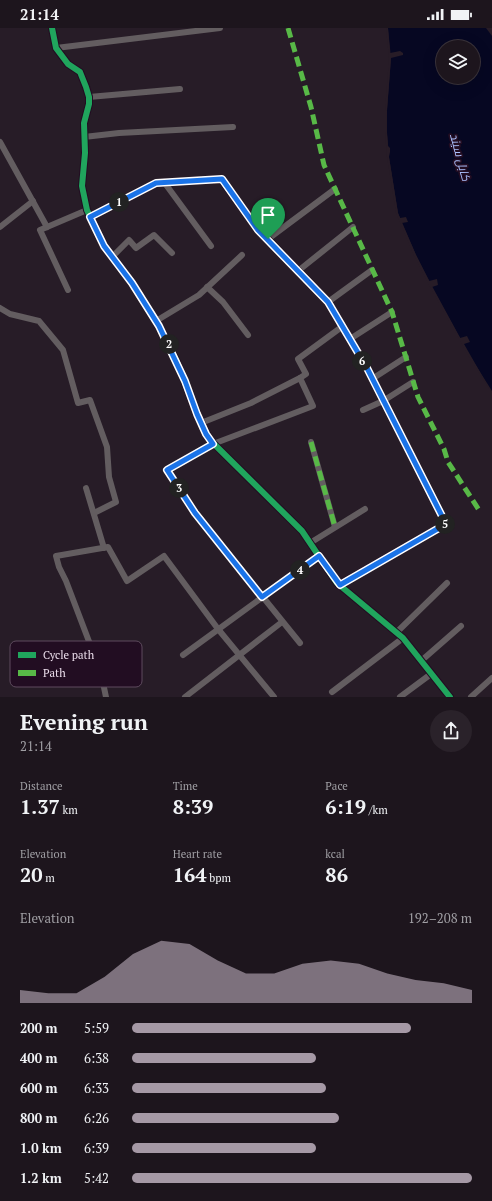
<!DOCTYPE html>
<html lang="en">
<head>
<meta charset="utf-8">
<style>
  :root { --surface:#1d151d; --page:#2a222a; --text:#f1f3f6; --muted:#a09fa4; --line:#3b343b; --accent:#a699a6 }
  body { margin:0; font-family:"PT Serif",Cairo,serif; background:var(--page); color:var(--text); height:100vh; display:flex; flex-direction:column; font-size:15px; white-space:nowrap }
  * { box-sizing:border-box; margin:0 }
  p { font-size:13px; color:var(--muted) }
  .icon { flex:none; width:22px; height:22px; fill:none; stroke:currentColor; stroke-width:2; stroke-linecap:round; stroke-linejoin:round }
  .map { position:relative; height:669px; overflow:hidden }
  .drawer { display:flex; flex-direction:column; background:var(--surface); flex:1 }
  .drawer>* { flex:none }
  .buttons { position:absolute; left:436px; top:12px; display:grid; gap:8px }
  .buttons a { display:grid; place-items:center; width:44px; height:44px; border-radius:50%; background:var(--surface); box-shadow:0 4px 16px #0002,0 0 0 1px var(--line); font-size:20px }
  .pin { position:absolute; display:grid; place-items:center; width:34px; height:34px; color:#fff; margin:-41px -17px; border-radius:50% 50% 50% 0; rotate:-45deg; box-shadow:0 0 4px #0007 }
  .pin .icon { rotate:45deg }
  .km { position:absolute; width:20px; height:20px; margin:-10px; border-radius:50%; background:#222; color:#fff; font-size:11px; line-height:20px; text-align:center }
  .round { display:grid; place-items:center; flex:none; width:42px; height:42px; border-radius:21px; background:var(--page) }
  .summary { display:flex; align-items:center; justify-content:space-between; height:68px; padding:0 20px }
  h1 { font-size:22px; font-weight:600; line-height:30px }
  .metrics { display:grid; grid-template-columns:repeat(3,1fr); gap:6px; height:68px; padding:4px 20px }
  .metrics div { display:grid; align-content:center }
  .metrics b { font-size:20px; font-weight:600 }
  .metrics small { font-size:11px; font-weight:400 }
  .metrics p { font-size:11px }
  .chart { height:112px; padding:8px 20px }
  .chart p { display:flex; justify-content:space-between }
  .chart svg { width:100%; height:72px; margin-top:4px; fill:var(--accent); opacity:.7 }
  ul { padding:0 20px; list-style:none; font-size:13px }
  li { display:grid; grid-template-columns:64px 48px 1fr; align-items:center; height:30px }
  li i { height:10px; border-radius:5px; background:var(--accent) }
  .status { display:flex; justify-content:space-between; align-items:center; height:28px; padding:0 20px; background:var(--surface); direction:ltr }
  .status svg { height:11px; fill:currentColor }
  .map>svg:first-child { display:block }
  .water { fill:#060722; fill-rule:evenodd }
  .pier { fill:#271c27 }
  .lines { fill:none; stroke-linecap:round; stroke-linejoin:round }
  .minor { stroke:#635d60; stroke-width:6 }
  .quiet { stroke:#58b947; stroke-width:5; stroke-dasharray:10 5; stroke-linecap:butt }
  .cycleway-casing { stroke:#220d22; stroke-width:8 }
  .cycleway { stroke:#20a55d; stroke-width:6 }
  .route-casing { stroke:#fff; stroke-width:8 }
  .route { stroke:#1a73e8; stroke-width:5 }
  .labels { text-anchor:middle; stroke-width:3.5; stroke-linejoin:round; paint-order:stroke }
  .water-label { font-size:12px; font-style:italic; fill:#abbffc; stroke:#220d22 }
  .key { fill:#220d22; stroke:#5e4b5e; stroke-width:1 }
  .key-label { font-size:11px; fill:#ebddeb }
</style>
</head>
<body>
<div class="status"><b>21:14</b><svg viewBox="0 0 49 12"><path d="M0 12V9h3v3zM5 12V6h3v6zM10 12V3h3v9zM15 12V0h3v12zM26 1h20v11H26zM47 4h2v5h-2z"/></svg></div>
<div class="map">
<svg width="492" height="669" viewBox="0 0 492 669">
  <rect width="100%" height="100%" fill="#271c27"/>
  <path class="water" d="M388 0H486L492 8V363L470 328 432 258 416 227 398 185 389 129 387 104V83L391 30ZM443 19H473V49H443Z"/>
  <polygon class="pier" points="386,0 388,0 390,25 400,23 403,25 403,27 391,30 386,94 388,118 390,120 390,124 389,129 398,185 400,190 406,189 408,194 402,195 416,227 429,253 437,251 438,257 432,259 460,310 467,308 470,314 464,316 492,365 469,329 430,259 414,228 396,185 387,129 385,104 385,83 389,30"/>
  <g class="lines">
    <g class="minor">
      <polyline points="52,0 56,20 68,36 80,44 86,59 89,69 89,76 84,95 85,125 82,158 87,182 104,218 132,255 159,298 177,334 197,386 210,412 302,503 337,555 403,610 450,669"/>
      <polyline points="56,20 220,0"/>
      <polyline points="89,69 180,61"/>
      <polyline points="84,109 119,105 233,99"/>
      <polyline points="0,114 47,199"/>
      <polyline points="164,154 211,218"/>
      <polyline points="90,189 156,155 221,151 258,201 328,274 367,340 446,496 339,557"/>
      <polyline points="0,199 33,173"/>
      <polyline points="268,211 335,161"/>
      <polyline points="112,229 129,212 136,220 154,207 172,225"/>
      <polyline points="298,243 353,199"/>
      <polyline points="207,259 223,274 248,307"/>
      <polyline points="68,262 40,202 87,182"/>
      <polyline points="328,274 372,242"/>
      <polyline points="0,280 10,286 39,293 63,322 78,375 90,372 107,419 109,449 116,474 94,485"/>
      <polyline points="156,293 199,267 242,227"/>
      <polyline points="350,311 392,284"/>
      <polyline points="372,351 406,329"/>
      <polyline points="363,382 383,373 413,354"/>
      <polyline points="201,395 251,375 300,350"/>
      <polyline points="311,414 335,499"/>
      <polyline points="86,460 104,520"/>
      <polyline points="310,515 365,481"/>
      <polyline points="397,604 447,555"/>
      <polyline points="300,615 195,485 167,442 213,416 313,378 300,350 306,346 298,331 343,298"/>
      <polyline points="183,627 319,528"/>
      <polyline points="421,633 461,598"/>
      <polyline points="332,664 403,610"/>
      <polyline points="106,669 101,645 66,553 59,539 56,528 108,519 127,553 164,528 218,601 274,669"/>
      <polyline points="185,669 282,594"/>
      <polyline points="400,669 431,646"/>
      <polyline points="471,669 492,650"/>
    </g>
    <g class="quiet">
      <polyline points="288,0 311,79 324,137 392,284 418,369 444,421 448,434 479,482"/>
      <polyline points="311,414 335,499"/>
    </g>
    <defs>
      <g id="cycleway">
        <polyline points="52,0 56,20 68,36 80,44 86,59 89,69 89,76 84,95 85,125 82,158 87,182 104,218 132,255 159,298 177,334 197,386 210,412 302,503 337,555 403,610 450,669"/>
        <polyline points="90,189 156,155 221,151 258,201 328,274 367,340 446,496 339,557"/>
      </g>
    </defs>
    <use href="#cycleway" class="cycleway-casing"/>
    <use href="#cycleway" class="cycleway"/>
  </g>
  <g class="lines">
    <defs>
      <polygon id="route" points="222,151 258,202 328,274 367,340 446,496 340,557 319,528 262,569 195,485 167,442 213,416 206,406 197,386 185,353 159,298 132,255 104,218 90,189 156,155"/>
    </defs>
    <use href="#route" class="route-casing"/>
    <use href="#route" class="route"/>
  </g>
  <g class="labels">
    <g class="water-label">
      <text transform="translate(460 129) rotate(75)" y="4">کابل سيند</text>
    </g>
  </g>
  <rect x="10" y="613" width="132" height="46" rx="6" class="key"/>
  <rect x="18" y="624" width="18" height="6" fill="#20a55d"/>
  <rect x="18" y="642" width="18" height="6" fill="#58b947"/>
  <g class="key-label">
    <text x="43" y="631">Cycle path</text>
    <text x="43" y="649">Path</text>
  </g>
</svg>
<div class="buttons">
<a><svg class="icon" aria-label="layers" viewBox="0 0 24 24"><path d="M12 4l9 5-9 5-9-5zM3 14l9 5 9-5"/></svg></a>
</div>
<div class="pin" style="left:268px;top:211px;background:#1e9e55"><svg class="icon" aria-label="arrive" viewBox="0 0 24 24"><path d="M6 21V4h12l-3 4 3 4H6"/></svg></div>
<b class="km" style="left:119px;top:174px">1</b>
<b class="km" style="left:169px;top:316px">2</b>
<b class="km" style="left:179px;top:460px">3</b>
<b class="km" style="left:300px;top:542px">4</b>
<b class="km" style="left:445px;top:496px">5</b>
<b class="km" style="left:362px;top:333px">6</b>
</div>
<section class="drawer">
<div class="summary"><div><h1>Evening run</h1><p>21:14</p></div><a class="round"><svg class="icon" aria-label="share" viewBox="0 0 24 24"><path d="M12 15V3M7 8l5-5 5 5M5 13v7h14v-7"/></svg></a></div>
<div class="metrics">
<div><p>Distance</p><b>1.37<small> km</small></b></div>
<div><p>Time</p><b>8:39</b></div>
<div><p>Pace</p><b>6:19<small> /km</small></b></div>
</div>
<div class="metrics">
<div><p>Elevation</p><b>20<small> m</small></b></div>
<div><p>Heart rate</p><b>164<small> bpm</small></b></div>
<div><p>kcal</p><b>86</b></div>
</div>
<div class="chart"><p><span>Elevation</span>192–208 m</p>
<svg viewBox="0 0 160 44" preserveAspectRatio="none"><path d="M0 44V36L10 38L20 38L30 28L40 14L50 6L60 8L70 18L80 26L90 26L100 20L110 18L120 20L130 26L140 30L150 32L160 36V44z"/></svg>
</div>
<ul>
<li><b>200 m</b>5:59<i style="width:82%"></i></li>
<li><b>400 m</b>6:38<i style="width:54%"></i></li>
<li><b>600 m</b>6:33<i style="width:57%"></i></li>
<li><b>800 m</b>6:26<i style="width:61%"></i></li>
<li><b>1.0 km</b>6:39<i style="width:54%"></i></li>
<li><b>1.2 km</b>5:42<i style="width:100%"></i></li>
</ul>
</section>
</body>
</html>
